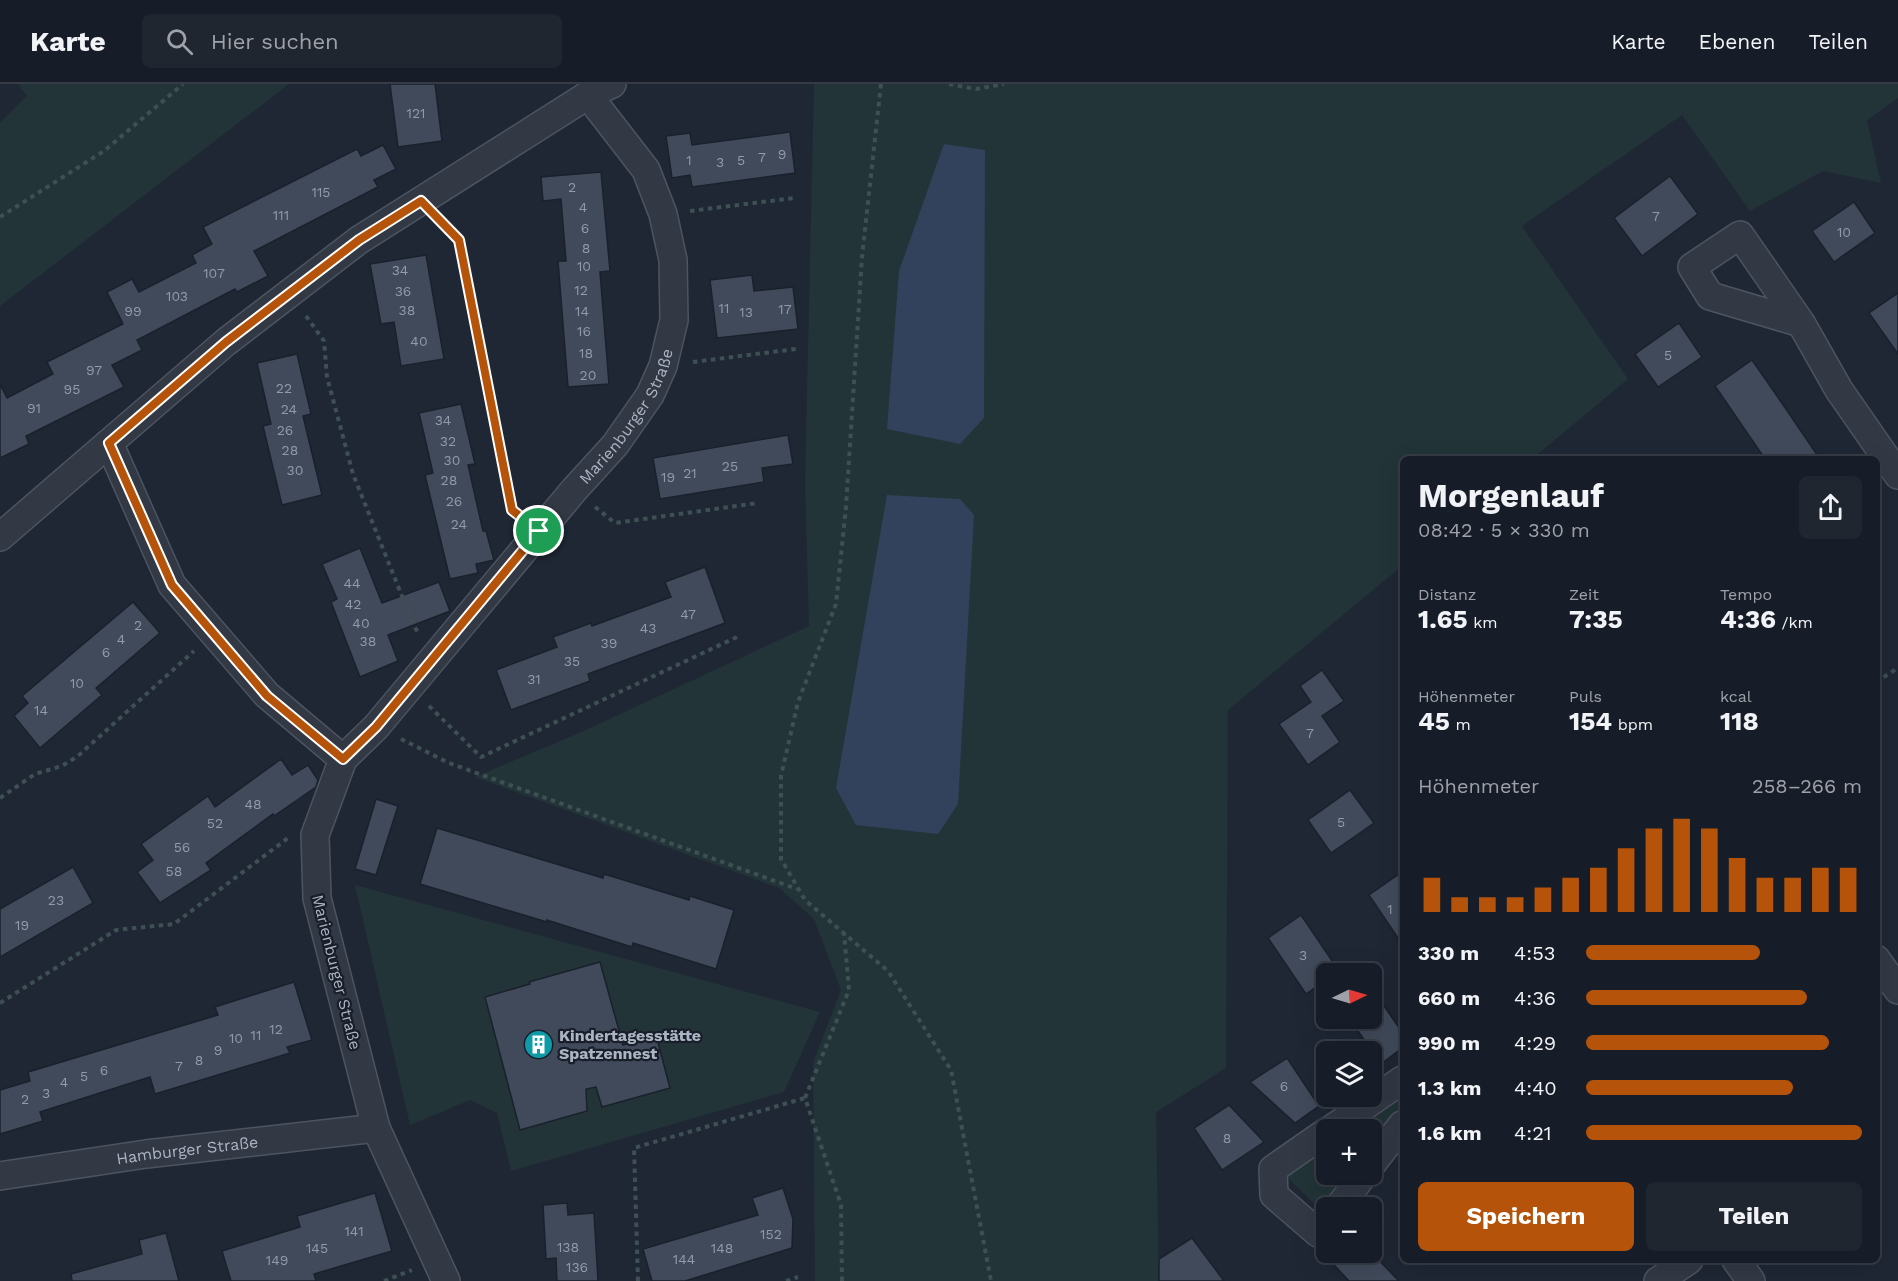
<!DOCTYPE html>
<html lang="de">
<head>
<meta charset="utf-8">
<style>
  :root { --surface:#171d28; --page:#202630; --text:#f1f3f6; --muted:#9ea2a8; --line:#363b45; --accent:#b45309 }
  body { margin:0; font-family:"Work Sans",sans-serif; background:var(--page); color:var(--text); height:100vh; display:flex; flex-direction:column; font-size:22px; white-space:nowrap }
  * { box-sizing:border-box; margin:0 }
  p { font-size:20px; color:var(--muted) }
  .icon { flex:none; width:33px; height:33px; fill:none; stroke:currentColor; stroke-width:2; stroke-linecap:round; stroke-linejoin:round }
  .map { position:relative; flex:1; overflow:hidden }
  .drawer { position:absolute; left:1400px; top:372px; width:480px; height:807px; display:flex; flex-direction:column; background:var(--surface); border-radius:9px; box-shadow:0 6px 24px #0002,0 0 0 2px var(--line) }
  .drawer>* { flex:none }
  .needle { width:39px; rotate:85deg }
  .tools { position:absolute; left:1316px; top:879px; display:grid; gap:12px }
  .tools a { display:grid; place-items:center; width:66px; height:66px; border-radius:9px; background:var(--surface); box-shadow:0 6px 24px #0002,0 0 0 2px var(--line); font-size:30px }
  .pin { position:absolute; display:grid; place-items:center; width:51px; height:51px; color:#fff; margin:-26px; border:3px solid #fff; border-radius:50%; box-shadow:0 2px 6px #0007 }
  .round { display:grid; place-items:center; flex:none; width:63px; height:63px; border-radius:9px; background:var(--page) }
  .summary { display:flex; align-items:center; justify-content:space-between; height:102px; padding:0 18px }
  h1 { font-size:33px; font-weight:700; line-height:45px }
  .metrics { display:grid; grid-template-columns:repeat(3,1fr); gap:9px; height:102px; padding:6px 18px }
  .metrics div { display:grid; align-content:center }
  .metrics b { font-size:26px; font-weight:700 }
  .metrics small { font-size:16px; font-weight:400 }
  .metrics p { font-size:16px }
  .chart { height:168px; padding:12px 18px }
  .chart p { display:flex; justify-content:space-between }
  .chart svg { width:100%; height:108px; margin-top:6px; stroke:var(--accent); stroke-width:6 }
  .action { display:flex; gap:12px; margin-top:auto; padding:12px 18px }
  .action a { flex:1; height:69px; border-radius:9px; background:var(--accent); color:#fff; font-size:24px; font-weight:700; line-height:69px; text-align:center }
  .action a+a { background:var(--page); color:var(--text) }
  ul { padding:0 18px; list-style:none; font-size:20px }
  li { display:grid; grid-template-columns:96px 72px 1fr; align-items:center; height:45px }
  li i { height:15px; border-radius:8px; background:var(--accent) }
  header { display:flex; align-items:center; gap:36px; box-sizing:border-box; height:84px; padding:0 30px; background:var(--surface); border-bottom:2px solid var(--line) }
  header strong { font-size:28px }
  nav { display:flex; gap:33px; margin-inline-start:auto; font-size:21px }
  .search { width:420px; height:54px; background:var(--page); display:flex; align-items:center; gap:15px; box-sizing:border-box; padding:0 21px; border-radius:9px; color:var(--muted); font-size:22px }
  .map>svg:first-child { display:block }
  .green { fill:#223437 }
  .water { fill:#32425c }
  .building { fill:#404a5a; stroke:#1a212c; stroke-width:1.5 }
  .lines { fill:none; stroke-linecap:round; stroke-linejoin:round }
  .street-casing { stroke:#4d5461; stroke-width:30 }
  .path { stroke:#3e5053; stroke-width:4; stroke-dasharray:4.5 4.5; stroke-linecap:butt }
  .street { stroke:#323945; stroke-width:27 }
  .route-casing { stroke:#fff; stroke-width:12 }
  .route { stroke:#b45309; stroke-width:8 }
  .labels { text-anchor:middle; stroke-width:4.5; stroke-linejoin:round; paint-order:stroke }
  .number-label { font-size:14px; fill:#919aa9 }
  .street-label { font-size:16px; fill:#acb4c3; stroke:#181f2a }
  .poi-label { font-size:16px; font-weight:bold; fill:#acb4c3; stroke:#181f2a; text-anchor:start }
</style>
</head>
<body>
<header>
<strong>Karte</strong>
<div class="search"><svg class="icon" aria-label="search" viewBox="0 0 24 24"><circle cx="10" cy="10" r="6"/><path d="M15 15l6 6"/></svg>Hier suchen</div>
<nav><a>Karte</a><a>Ebenen</a><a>Teilen</a></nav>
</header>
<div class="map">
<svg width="1898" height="1197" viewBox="0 0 1898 1197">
  <rect width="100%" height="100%" fill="#1f2735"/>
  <g class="green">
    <polygon points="18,0 289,0 0,222 0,39 27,12"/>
    <polygon points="814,0 1898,0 1898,14 1867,36 1881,99 1823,87 1750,127 1682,31 1522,142 1628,295 1532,375 1402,375 1402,482 1228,626 1226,984 1156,1028 1159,1197 815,1197 813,979 841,906 814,835 779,804 475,693 586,646 809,542 805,397"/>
    <polygon points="355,801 820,928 784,1008 511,1087 497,1029 470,1016 410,1041"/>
    <polygon points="1402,1002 1402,1028 1371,1066 1371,1046 1358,1046 1399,1016 1395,1007"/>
    <polygon points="1313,1066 1319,1073 1326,1068 1326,1090 1350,1091 1328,1117 1319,1120 1313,1119 1289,1095 1288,1086"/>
  </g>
  <g class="water">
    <polygon points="944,60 985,66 984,334 960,360 887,345 899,187"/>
    <polygon points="887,411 960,415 974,431 958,720 938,750 856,741 836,704"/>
  </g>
  <g class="building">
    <polygon points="390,0 435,0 442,57 398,63"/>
    <polygon points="790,48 795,89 692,103 690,91 672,94 666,52 690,49 692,61"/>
    <polygon points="383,61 396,85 374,96 378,103 254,167 268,192 237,208 235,205 137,256 142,266 112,281 124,303 26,352 29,360 0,374 0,300 7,314 53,290 47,278 123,240 107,208 132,195 139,208 196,179 192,171 212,160 203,143 357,65 361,72"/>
    <polygon points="601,88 610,187 600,188 609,300 568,303 558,177 566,177 561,115 543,117 541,93"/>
    <polygon points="1670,92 1698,130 1642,172 1614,134"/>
    <polygon points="1854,118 1875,149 1834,178 1812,147"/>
    <polygon points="426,171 444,275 401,282 394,238 381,240 370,180"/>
    <polygon points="752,191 754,207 793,203 798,245 717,254 710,196"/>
    <polygon points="1898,209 1898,270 1869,229"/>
    <polygon points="1679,239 1702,273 1658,303 1635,270"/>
    <polygon points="297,270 311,330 303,332 322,411 282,421 263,342 271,340 257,279"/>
    <polygon points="1752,276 1775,309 1820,375 1765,375 1715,302"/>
    <polygon points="461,320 475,380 468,381 483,447 486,447 494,476 476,480 478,489 450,495 425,391 433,389 419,329"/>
    <polygon points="788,351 793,380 762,384 764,398 660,415 653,374"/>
    <polygon points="360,464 382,519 439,498 450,527 388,551 398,577 360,593 331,518 337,515 322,480"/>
    <polygon points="705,483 725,539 588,590 590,597 511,626 496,586 557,563 553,553 591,539 592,542 671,513 665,498"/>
    <polygon points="133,518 160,549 96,604 102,611 40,664 14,632 28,619 22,612"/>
    <polygon points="1322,586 1344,617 1322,632 1340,658 1308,681 1279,640 1311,618 1300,602"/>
    <polygon points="281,675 292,691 308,681 318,696 316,703 274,732 273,730 206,779 211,786 160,819 137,788 153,776 141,760 208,712 215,723"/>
    <polygon points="1350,706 1374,739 1331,769 1308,736"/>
    <polygon points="376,715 398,722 376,791 355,785"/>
    <polygon points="437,744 603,794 604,790 689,816 690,812 734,826 716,885 633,859 632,863 547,836 547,838 420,800"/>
    <polygon points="73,783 93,819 0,873 0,825"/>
    <polygon points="1402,788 1402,860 1369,811"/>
    <polygon points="1301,831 1339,887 1336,890 1326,890 1326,896 1306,910 1268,854"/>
    <polygon points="600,878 623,961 656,951 670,1004 602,1023 596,1003 586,1005 587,1027 520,1046 485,913 530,900 529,898"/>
    <polygon points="294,898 312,956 287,963 290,969 155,1010 150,993 40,1028 43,1037 0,1050 0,1006 30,997 28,988 218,931 215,923"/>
    <polygon points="1371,903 1402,948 1402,964 1381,980 1349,934 1371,934"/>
    <polygon points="1287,974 1319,1022 1295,1039 1250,998"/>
    <polygon points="1229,1021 1264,1058 1222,1086 1194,1044"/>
    <polygon points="783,1104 793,1135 792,1164 685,1197 652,1197 643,1165 758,1131 752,1114"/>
    <polygon points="375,1109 392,1167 314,1190 316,1197 231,1197 222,1167 300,1143 297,1132"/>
    <polygon points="567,1119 568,1131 594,1129 598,1197 557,1197 556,1174 546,1175 543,1121"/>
    <polygon points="166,1149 179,1197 72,1197 71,1190 142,1170 139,1156"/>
    <polygon points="1192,1154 1224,1197 1159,1197 1159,1175"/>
    <polygon points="1322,1168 1371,1168 1399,1197 1349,1197"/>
  </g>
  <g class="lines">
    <defs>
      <g id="street">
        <polyline points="1801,239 1710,212 1692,183 1740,151 1801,239 1839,306 1898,391"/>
        <polyline points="109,359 172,501 267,611 343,675"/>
        <polyline points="0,453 226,258 359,156 588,11 612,0"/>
        <polyline points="1876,875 1898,906"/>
        <polyline points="1330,1046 1402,996"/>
        <polyline points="1326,1048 1273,1085 1274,1111 1318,1149 1326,1139"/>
        <polyline points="1371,1081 1402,1041"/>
        <path id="s1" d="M0 1092 146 1070 376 1044"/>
        <polyline points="1338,1124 1364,1090"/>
        <polyline points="1736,1176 1751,1197"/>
        <path id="s2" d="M446 1197 376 1044 317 814 315 751 343 675 376 643 574 406 615 361 650 311 663 282 674 236 673 176 663 130 646 86 588 11"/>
        <polyline points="1658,1197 1689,1176"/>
      </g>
    </defs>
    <use href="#street" class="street-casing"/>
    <g class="path">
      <polyline points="881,0 862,173 846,423 836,520 798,618 781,692 781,775 805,816 888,887 951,986 991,1197"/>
      <polyline points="949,0 976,5 1004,0"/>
      <polyline points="690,127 794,114"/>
      <polyline points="0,133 104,67 183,0"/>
      <polyline points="441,137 459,156 512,426 518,430"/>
      <polyline points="306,232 324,257 327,293 353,390 414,542 419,550"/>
      <polyline points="693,278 796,265"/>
      <polyline points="595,423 615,439 758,419"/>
      <polyline points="1876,598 1898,584"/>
      <polyline points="429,622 481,673 737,553"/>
      <polyline points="401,655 449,679 797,805"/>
      <polyline points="0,714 35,690 62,682 78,672 194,567"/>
      <polyline points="0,919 116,846 174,840 288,754"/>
      <polyline points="384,1197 412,1186"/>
      <polyline points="638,1197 634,1064 805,1014"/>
      <polyline points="786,1197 798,1193"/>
      <polyline points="842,1197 841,1121 805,1014 849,906 844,849"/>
    </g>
    <use href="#street" class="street"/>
  </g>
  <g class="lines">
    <defs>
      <polygon id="route" points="421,117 459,156 512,426 539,447 376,643 343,675 267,612 172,501 109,359 226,258 359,156"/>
    </defs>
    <use href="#route" class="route-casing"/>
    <use href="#route" class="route"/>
  </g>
  <defs>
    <symbol id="building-disc" viewBox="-11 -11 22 22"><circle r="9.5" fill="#0f9aa8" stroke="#181f2a"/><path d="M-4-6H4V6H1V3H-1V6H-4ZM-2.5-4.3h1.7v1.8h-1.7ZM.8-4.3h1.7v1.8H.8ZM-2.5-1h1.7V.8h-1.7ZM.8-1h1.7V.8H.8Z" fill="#fff"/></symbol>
  </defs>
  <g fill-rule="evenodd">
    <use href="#building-disc" x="522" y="944" width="33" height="33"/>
  </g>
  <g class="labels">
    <g class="number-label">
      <text x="416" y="34">121</text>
      <text x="782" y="75">9</text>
      <text x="762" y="78">7</text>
      <text x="689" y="81">1</text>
      <text x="741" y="81">5</text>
      <text x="720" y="83">3</text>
      <text x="572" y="108">2</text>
      <text x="321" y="113">115</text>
      <text x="583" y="128">4</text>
      <text x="281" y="136">111</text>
      <text x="1656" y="137">7</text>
      <text x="585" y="149">6</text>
      <text x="1844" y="153">10</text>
      <text x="586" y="169">8</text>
      <text x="584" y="187">10</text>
      <text x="400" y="191">34</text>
      <text x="214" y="194">107</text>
      <text x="581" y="211">12</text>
      <text x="403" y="212">36</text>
      <text x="177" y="217">103</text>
      <text x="724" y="229">11</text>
      <text x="785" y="230">17</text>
      <text x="407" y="231">38</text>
      <text x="133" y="232">99</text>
      <text x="582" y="232">14</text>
      <text x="746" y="233">13</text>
      <text x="584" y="252">16</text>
      <text x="419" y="262">40</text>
      <text x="586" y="274">18</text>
      <text x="1668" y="276">5</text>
      <text x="94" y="291">97</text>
      <text x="588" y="296">20</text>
      <text x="284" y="309">22</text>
      <text x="72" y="310">95</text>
      <text x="34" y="329">91</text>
      <text x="289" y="330">24</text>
      <text x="443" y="341">34</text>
      <text x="285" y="351">26</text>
      <text x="448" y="362">32</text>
      <text x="290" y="371">28</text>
      <text x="452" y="381">30</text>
      <text x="730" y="387">25</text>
      <text x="295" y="391">30</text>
      <text x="690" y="394">21</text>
      <text x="668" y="398">19</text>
      <text x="449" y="401">28</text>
      <text x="454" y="422">26</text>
      <text x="459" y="445">24</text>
      <text x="352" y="504">44</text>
      <text x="353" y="525">42</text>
      <text x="688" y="535">47</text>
      <text x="361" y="544">40</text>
      <text x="138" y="546">2</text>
      <text x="648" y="549">43</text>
      <text x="121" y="560">4</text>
      <text x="368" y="562">38</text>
      <text x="609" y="564">39</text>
      <text x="106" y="573">6</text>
      <text x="572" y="582">35</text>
      <text x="534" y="600">31</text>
      <text x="77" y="604">10</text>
      <text x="41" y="631">14</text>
      <text x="1310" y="654">7</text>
      <text x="253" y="725">48</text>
      <text x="1341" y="743">5</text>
      <text x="215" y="744">52</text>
      <text x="182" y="768">56</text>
      <text x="174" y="792">58</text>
      <text x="56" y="821">23</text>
      <text x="1390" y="830">1</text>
      <text x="22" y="846">19</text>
      <text x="1303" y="876">3</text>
      <text x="276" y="950">12</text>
      <text x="256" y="956">11</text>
      <text x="236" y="959">10</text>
      <text x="218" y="971">9</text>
      <text x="199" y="981">8</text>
      <text x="179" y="987">7</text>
      <text x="104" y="991">6</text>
      <text x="84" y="997">5</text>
      <text x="64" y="1003">4</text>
      <text x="1284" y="1007">6</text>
      <text x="46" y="1014">3</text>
      <text x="25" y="1020">2</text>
      <text x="1227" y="1059">8</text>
      <text x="354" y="1152">141</text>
      <text x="771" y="1155">152</text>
      <text x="568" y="1168">138</text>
      <text x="317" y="1169">145</text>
      <text x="722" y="1169">148</text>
      <text x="684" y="1180">144</text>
      <text x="277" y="1181">149</text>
      <text x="577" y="1188">136</text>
    </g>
    <g class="street-label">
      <text dy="6" stroke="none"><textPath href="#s2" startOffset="996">Marienburger Straße</textPath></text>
      <text transform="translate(337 888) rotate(76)" y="6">Marienburger Straße</text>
      <text dy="6" stroke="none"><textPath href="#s1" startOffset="189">Hamburger Straße</textPath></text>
    </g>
    <g class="poi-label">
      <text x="559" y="957">Kindertagesstätte<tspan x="559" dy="18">Spatzennest</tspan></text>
    </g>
  </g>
</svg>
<div class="tools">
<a><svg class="needle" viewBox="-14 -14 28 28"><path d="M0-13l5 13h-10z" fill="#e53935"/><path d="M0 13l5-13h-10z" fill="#9ea2a8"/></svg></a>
<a><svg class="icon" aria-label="layers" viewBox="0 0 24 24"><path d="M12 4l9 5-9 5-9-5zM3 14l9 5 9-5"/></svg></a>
<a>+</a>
<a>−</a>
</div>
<div class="pin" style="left:539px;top:447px;background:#1e9e55"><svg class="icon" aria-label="arrive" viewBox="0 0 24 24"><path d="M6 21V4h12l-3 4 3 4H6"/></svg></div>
<section class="drawer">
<div class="summary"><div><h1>Morgenlauf</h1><p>08:42 · 5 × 330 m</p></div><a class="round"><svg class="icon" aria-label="share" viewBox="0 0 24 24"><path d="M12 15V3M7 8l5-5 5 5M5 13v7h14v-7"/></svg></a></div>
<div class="metrics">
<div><p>Distanz</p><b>1.65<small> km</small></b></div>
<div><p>Zeit</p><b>7:35</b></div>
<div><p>Tempo</p><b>4:36<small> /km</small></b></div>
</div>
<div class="metrics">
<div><p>Höhenmeter</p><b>45<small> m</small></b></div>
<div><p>Puls</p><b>154<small> bpm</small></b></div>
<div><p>kcal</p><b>118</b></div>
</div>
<div class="chart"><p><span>Höhenmeter</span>258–266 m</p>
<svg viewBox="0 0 160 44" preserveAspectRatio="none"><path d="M5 44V30M15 44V38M25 44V38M35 44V38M45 44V34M55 44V30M65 44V26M75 44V18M85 44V10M95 44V6M105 44V10M115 44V22M125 44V30M135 44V30M145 44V26M155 44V26"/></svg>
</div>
<ul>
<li><b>330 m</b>4:53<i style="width:63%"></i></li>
<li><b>660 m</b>4:36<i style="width:80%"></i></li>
<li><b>990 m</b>4:29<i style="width:88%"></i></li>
<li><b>1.3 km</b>4:40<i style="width:75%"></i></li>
<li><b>1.6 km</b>4:21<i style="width:100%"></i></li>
</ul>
<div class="action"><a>Speichern</a><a>Teilen</a></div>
</section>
</div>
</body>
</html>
